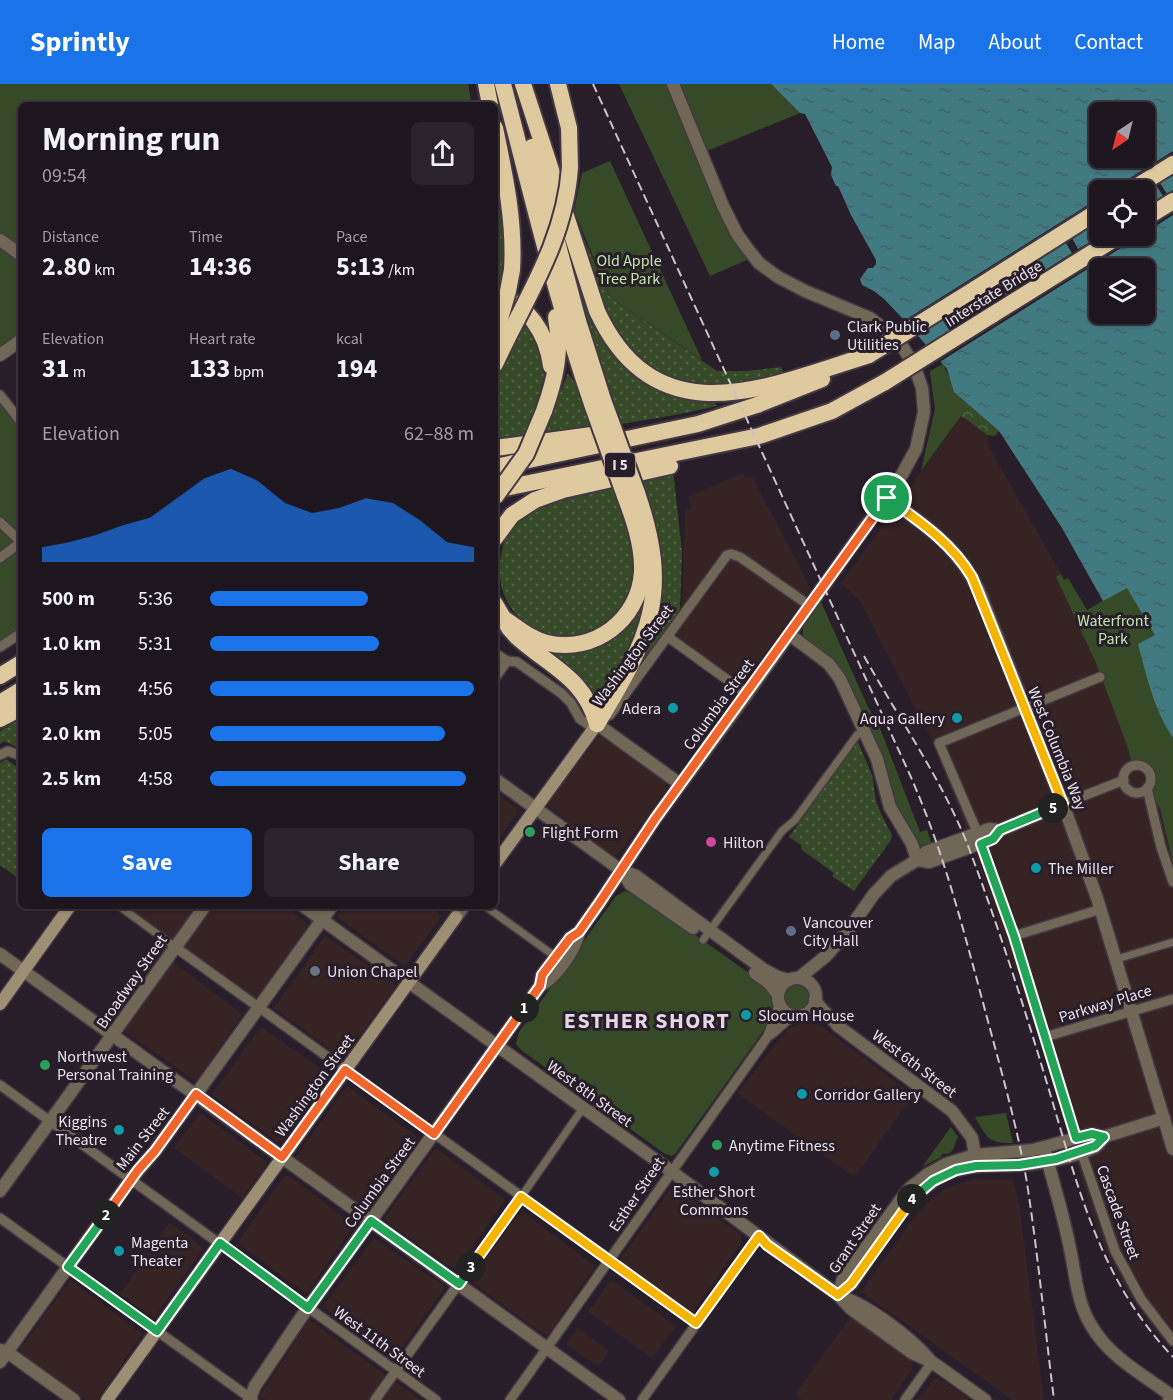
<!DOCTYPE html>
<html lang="en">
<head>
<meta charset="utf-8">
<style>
  :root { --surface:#1e161f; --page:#2b232c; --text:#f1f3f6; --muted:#a19fa4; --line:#3c353d; --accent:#1a73e8 }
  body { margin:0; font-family:"Source Sans 3",sans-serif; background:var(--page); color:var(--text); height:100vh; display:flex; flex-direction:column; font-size:22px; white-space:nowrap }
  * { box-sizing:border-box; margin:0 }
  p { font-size:20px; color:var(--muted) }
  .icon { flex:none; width:33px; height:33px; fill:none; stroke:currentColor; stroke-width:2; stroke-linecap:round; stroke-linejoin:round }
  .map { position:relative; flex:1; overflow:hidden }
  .side { position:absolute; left:18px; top:18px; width:480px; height:807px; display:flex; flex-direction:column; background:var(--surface); border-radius:9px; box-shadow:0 2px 4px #0004,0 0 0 2px var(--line) }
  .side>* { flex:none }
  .needle { width:39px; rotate:215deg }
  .buttons { position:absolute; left:1089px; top:18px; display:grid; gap:12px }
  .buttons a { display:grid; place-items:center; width:66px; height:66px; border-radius:9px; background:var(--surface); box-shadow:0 2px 4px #0004,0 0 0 2px var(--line); font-size:30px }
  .pin { position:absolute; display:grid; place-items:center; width:51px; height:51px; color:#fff; margin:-26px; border:3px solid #fff; border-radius:50%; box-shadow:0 2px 6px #0007 }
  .km { position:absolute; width:30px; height:30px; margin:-15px; border-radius:50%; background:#222; color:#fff; font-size:16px; line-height:30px; text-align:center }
  .round { display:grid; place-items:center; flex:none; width:63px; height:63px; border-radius:9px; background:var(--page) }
  .summary { display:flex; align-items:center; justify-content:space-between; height:102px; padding:0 24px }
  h1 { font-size:33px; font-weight:700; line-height:45px }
  .metrics { display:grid; grid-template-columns:repeat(3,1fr); gap:9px; height:102px; padding:6px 24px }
  .metrics div { display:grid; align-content:center }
  .metrics b { font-size:26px; font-weight:700 }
  .metrics small { font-size:16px; font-weight:400 }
  .metrics p { font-size:16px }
  .chart { height:168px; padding:12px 24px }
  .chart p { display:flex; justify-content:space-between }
  .chart svg { width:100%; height:108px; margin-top:6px; fill:var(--accent); opacity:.7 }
  .primary-button { display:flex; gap:12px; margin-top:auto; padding:12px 24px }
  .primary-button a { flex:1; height:69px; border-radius:9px; background:var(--accent); color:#fff; font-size:24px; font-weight:700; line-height:69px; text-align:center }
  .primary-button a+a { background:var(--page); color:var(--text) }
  ul { padding:0 24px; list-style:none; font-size:20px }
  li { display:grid; grid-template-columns:96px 72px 1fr; align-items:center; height:45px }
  li i { height:15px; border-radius:8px; background:var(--accent) }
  header { display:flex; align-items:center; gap:36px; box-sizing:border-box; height:84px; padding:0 30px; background:var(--accent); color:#fff }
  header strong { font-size:28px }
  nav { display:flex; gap:33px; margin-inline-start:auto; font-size:21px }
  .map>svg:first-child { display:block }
  .commercial { fill:#362324 }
  .grass { fill:url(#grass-dots) }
  .forest { fill:url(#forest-crowns) }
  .green { fill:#364a28 }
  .water { fill:url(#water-ripples); fill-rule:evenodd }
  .pier { fill:#281e29; fill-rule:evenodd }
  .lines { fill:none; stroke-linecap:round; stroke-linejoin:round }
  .pedestrian-casing { stroke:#433944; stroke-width:10 }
  .minor-casing { stroke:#433944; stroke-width:12 }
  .tertiary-casing { stroke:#433944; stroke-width:15 }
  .secondary-casing { stroke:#433944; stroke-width:15 }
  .motorway-casing { stroke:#433944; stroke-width:20 }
  .pedestrian { stroke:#706757; stroke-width:7 }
  .minor { stroke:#706757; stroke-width:9 }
  .tertiary { stroke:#706757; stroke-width:12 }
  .secondary { stroke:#9c8f74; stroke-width:12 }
  .motorway { stroke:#dfc99f; stroke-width:16 }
  .rail { stroke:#c9c2ca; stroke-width:2; stroke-dasharray:9 4.5; stroke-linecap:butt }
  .motorway-bridge-casing { stroke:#433944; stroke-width:20; stroke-linecap:butt }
  .motorway-bridge { stroke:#dfc99f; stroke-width:16 }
  .split-1-casing { stroke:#fff; stroke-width:12 }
  .split-2-casing { stroke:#fff; stroke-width:12 }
  .split-3-casing { stroke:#fff; stroke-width:12 }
  .split-4-casing { stroke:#fff; stroke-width:12 }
  .split-5-casing { stroke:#fff; stroke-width:12 }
  .split-6-casing { stroke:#fff; stroke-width:12 }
  .split-1 { stroke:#f0652b; stroke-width:8 }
  .split-2 { stroke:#f0652b; stroke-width:8 }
  .split-3 { stroke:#22a559; stroke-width:8 }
  .split-4 { stroke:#f5b400; stroke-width:8 }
  .split-5 { stroke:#22a559; stroke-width:8 }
  .split-6 { stroke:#f5b400; stroke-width:8 }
  .service-dot { fill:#5c6f8a; stroke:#281e29; stroke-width:2 }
  .culture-dot { fill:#0f9aa8; stroke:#281e29; stroke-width:2 }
  .leisure-dot { fill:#2e9e5b; stroke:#281e29; stroke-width:2 }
  .hotel-dot { fill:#d1479c; stroke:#281e29; stroke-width:2 }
  .worship-dot { fill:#6b7280; stroke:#281e29; stroke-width:2 }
  .labels { text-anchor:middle; stroke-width:6; stroke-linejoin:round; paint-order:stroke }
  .shield { fill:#281e29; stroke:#aea6af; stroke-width:1.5 }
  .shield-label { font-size:15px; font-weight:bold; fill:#e8e1e9 }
  .park-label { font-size:16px; fill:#c0e6a8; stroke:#281e29 }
  .street-label { font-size:16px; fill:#e8e1e9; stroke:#281e29 }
  .poi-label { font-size:16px; fill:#e8e1e9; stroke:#281e29; text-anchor:start }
  .district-label { font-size:22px; font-weight:bold; letter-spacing:1.5px; fill:#e4d6e6; stroke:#281e29 }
</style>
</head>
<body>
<header>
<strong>Sprintly</strong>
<nav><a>Home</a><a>Map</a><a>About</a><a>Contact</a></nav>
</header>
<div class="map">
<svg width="1173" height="1316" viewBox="0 0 1173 1316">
  <defs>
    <pattern id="grass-dots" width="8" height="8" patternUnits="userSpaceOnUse" patternTransform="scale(1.5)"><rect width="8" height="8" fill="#364a28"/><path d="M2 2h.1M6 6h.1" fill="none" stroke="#536447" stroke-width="1.8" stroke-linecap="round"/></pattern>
    <pattern id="forest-crowns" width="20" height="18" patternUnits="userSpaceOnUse" patternTransform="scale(1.5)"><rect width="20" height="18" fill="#364a28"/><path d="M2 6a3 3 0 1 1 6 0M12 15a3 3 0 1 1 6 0" fill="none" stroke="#536447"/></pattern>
    <pattern id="water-ripples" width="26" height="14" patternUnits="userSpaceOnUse" patternTransform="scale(1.5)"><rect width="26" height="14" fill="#417a81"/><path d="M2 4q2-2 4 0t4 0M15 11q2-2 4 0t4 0" fill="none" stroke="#436266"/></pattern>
  </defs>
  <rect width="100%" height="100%" fill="#281e29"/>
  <g class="commercial">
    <polygon points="961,333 969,337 987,351 988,361 1061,490 1064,496 1068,494 1087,526 1127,503 1138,561 1173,654 1173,1266 1151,1241 1129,1210 1111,1177 1097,1145 1038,952 965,742 931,655 861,519 841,499"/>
    <polygon points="743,389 746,395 752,392 811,505 742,603 666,548 682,524 685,427 691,425 688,413"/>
    <polygon points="602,653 666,697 667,701 666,706 618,771 610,771 548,722 548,718 598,654"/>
    <polygon points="495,709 516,724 518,728 495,760"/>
    <polygon points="127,822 199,822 174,856"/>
    <polygon points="213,822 285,822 308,840 307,845 257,914 254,915 184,863"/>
    <polygon points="345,822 434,822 441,833 406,881 403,881 337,833"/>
    <polygon points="325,852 393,899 395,903 344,973 339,972 274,924"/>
    <polygon points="173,878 241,929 241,933 220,963 197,995 194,996 125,948 127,941"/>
    <polygon points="808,939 819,941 828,947 913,1011 858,1089 853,1092 737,1009 787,946 794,942"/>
    <polygon points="261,943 328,990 285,1055 277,1058 212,1010"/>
    <polygon points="347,1002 419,1054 366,1126 295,1074"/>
    <polygon points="200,1029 266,1077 266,1081 242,1114 174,1064"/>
    <polygon points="435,1065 439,1066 505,1116 457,1184 448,1182 385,1136 386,1132"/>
    <polygon points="285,1091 292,1094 354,1141 308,1208 305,1209 239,1160 238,1158"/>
    <polygon points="973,1095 1013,1096 1020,1125 1044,1316 1013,1316 861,1208 918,1128 931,1115 943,1106"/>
    <polygon points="673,1102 741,1151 741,1159 692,1229 621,1181 620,1175 625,1168"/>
    <polygon points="524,1129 595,1182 549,1250 540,1248 473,1199 474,1191 515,1133"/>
    <polygon points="169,1139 192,1154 203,1165 155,1233 152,1233 120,1210"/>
    <polygon points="374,1154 443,1201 445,1204 396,1272 391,1273 323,1222"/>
    <polygon points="611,1196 676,1242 652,1274 588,1228"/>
    <polygon points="72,1197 142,1250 97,1316 86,1316 20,1269 21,1264 69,1198"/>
    <polygon points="850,1233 910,1275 913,1280 912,1286 891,1316 802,1316 795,1311"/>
    <polygon points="309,1236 421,1316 266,1316 260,1312"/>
    <polygon points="578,1244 609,1267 598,1282 566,1260"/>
    <polygon points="935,1294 944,1297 969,1316 917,1316"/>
  </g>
  <g class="grass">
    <path d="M566 148 626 279 713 316 717 322C644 339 569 347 495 357V295L520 244 502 248 495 231V218L515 228 533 249 543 278 544 293 533 333 548 339 568 289 577 303 589 331 599 287 564 156Z"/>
    <path d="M581 148 610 213 717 287H747L781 283 784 290C765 294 746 300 726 303 707 305 690 300 673 294 607 269 599 210 579 151Z"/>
    <path d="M673 386 682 468 680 525 644 579 641 577 654 548 659 524 662 495 616 408C624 437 639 471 634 502 633 508 627 515 623 521 588 579 495 551 500 482 501 465 505 449 518 437 547 410 633 396 673 386Z"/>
    <polygon points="647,524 645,532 600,626 550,571 552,566"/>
    <polygon points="21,635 21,662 19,664 4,657 0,660 0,647"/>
    <polygon points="857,656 872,691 876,717 881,730 892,751 891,756 854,807 832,792 834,789 802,766 801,761 789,753"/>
    <polygon points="6,675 21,686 21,796 0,781 0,679"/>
  </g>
  <g class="forest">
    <path d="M498 98C506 137 504 169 500 207L495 206V101Z"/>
    <polygon points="930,287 999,347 995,352 987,351 969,337 940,320 934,314"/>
  </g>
  <g class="green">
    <polygon points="0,0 468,0 472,21 21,21 21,255 0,270"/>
    <polygon points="619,0 771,0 800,29 702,69 754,173 710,192"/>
    <polygon points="610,77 702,276 610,213 574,127 582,89"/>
    <polygon points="943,280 960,314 969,321 921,387 935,325 930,287"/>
    <polygon points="0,311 21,338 21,548 0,562"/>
    <path d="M1061 490 1064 496 1068 494 1087 526 1127 503 1156 551 1152 606 1167 645 1173 654V779L1160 724C1146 709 1165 676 1132 679L1127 661 1096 579 1056 493Z"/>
    <polygon points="821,518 867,621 880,644 920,748 927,746 933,763 924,763 917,759 895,724 883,676 844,592 803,553 803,541"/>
    <path d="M625 807 638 810 760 897C776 913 777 919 769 939L676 1069 672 1072 665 1070 521 966 516 960 519 948 616 812Z"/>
    <circle cx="797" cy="913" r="12"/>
    <path d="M1006 1029 1013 1059C988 1059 987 1054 975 1033Z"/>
    <path d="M951 1043 958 1053C953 1061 956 1071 942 1070L941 1073 922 1083Z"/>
  </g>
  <path class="water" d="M771 0H1173V654C1155 628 1146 591 1138 560L1155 551 1127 504 1103 517 1062 444 999 347 954 308 947 285 905 237 884 215 874 207 862 201 860 195 868 184H873L876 180V176L851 131 838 102H836L831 91 832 83 805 30 800 29ZM1100 28H1144V74H1100ZM1100 106H1144V152H1100ZM1100 184H1144V230H1100Z"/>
  <g class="pier">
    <polygon points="1173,67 1173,91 1160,99 1167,110 1173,106 1173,131 1145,149 1145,124 1163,112 1156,101 1145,109 1144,106 1111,106"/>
    <path d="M1099 114V137L1072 154 1078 165 1101 152H1140L938 279 925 263 976 229 969 217 915 252 902 238ZM1066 159 1072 169 988 222 982 211Z"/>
  </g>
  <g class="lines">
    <defs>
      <g id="pedestrian">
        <polyline points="119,822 175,863"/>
        <polyline points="485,822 556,873"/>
        <polyline points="703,856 782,747 795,736 857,651 864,647"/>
        <polyline points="1117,875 1173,858"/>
        <polyline points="521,1113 583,1024"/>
      </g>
      <g id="minor">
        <polyline points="0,311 21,338"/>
        <polyline points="0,438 21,458 0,474"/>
        <polyline points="668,553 747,610"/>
        <polyline points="0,563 21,549"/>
        <polyline points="495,569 507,577"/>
        <polyline points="507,577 517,578 561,609 571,619 580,635 589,641 599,639"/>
        <polyline points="495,594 507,577"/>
        <polyline points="610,631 727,471 731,470 740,473 810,522"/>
        <polyline points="0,671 8,667 21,672"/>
        <circle cx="1137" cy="695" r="14"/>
        <polyline points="1147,704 1161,763 1173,798"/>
        <polyline points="1063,720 1124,696"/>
        <polyline points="978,750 939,659 1100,593"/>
        <polyline points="981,760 1014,852 1076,1054"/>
        <polyline points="1014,852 1101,825"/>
        <polyline points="175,863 696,1238"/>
        <polyline points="768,952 779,921"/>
        <polyline points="1045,953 1173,915"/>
        <polyline points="0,1001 436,1316"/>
        <polyline points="1081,1067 1115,1167 1141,1215 1173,1257"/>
        <polyline points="0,1134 253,1316"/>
        <polyline points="375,1316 521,1113"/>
        <path d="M510 1316 768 952C778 947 783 937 794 932"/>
        <polyline points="642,1316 759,1152"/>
        <polyline points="905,1316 932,1278"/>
      </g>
      <g id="tertiary">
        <polyline points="0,156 21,171"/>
        <polyline points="0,271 21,256"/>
        <path d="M887 414C925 441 959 463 979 507L1063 720 1097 814 1173 1065"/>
        <polyline points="790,551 829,580 840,595 877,675 890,723 912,760 917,776"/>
        <polyline points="597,640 680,700"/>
        <polyline points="495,695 622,787 636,792 763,885 778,893 789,896"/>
        <polyline points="981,760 982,755 986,752 1063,720"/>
        <polyline points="917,776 929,778 987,757"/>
        <polyline points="622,787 630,800 693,844"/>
        <polyline points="303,822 671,1087 838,1211 851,1225 912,1269 932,1278 985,1316"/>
        <polyline points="456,833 464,822"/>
        <polyline points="0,870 619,1316"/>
        <polyline points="755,889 769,899 778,911"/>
        <polyline points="799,894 826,872 847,848 874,810 891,792 917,776 926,768 989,745 1000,746"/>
        <circle cx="797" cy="913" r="19"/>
        <path d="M540 902C557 892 575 867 579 848"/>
        <path d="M815 915C820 927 831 932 838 942L952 1027 972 1054 976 1077"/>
        <polyline points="1097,1055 1164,1034"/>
        <path d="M1046 1071C1054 1101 1063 1130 1069 1160 1078 1199 1075 1225 1103 1258 1122 1280 1149 1295 1172 1312L1169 1316"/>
        <polyline points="0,1107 205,822"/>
        <path d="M839 1210 851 1200C875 1166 905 1112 942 1092 966 1080 989 1082 1014 1081 1035 1081 1077 1073 1095 1063 1098 1061 1102 1056 1104 1053"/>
        <polyline points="838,1211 843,1195 899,1118 910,1104 928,1090 946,1080 975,1071 1033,1066 1092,1050 1104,1053"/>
        <path d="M842 1213C869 1222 910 1253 929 1275"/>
        <polyline points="1,1266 7,1268 74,1316"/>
        <polyline points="0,1278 131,1095 155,1067 332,822"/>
        <polyline points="249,1316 255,1302 300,1235 540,902 542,891 570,854 579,848 600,818 655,735 747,610 900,394 916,365 924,328 922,304 914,281 897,254 870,234 805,207 778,193 759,179 747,164 737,150 723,122 673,0"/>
      </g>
      <g id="secondary">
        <polyline points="495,780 597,640"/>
        <polyline points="0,920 70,822"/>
        <polyline points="107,1316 456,833"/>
      </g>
      <g id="motorway">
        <polyline points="486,0 490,21"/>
        <path d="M503 0C531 107 556 215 592 320"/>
        <path d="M523 0 597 227C656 355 767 303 869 271"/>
        <polyline points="558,0 569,44 570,83"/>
        <path d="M495 44C505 92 515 137 512 186"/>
        <polyline points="532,63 578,237 603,316"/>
        <polyline points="1131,106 1173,80"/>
        <polyline points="1144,135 1173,117"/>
        <polyline points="975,205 1100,126"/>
        <path d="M495 211C528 219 547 250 551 282"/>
        <polyline points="992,231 1119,152"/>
        <polyline points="495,280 508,253"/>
        <path d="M544 327C555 296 562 267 556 233"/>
        <polyline points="495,364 614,348"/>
        <polyline points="495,383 698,340 757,321 822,295"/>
        <polyline points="495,406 759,352 832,327 885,298"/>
        <polyline points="495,454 512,431 535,416 563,406 670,382"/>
        <path d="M495 520 509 544 516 552C550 583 584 593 597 640"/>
        <path d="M503 534C517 543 530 555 547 559 594 570 639 536 642 488 643 462 634 436 625 412"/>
        <polyline points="0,592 21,579"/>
        <polyline points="0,619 21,606"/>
        <polyline points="0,635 21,624"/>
        <path d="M597 640C650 552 672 511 637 409"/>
      </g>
    </defs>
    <use href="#pedestrian" class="pedestrian-casing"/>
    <use href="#minor" class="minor-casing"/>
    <use href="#tertiary" class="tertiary-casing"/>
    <use href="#secondary" class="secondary-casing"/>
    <use href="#motorway" class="motorway-casing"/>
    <use href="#pedestrian" class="pedestrian"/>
    <use href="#minor" class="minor"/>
    <use href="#tertiary" class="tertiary"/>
    <use href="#secondary" class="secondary"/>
    <use href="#motorway" class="motorway"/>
    <g class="rail">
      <path d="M593 0 905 680C942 760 962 841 985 926 1000 983 1017 1041 1027 1099 1038 1171 1045 1244 1054 1316"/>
      <path d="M864 572C900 637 944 698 970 767 998 842 1023 919 1046 996 1077 1098 1097 1193 1173 1273"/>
    </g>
    <defs>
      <g id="motorway-bridge">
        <polyline points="497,245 508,207 512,186"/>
        <path d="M508 253C536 198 566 146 570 83"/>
        <polyline points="869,271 975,205"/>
        <polyline points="885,298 992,231"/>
        <polyline points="603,316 637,409"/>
        <polyline points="592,320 625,412"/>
        <polyline points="495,413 526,370 544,327"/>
      </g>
    </defs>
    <use href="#motorway-bridge" class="motorway-bridge-casing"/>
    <use href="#motorway-bridge" class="motorway-bridge"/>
  </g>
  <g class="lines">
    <defs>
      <polyline id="split-1" points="524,924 540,902 542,891 570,854 579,848 600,818 655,735 887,414"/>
      <polyline id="split-2" points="106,1131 138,1086 155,1067 196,1010 282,1073 345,986 434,1050 524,924"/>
      <polyline id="split-3" points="106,1131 68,1183 157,1247 220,1159 308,1224 371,1137 459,1200 471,1183"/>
      <polyline id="split-4" points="471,1183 521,1113 696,1239 759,1152 767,1161 838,1211 851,1200 912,1115"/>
      <polyline id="split-5" points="912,1115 933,1097 956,1086 976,1082 1019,1081 1056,1075 1095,1062 1104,1053 1092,1050 1076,1054 1014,852 981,760 993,755 1000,746 1053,724"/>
      <path id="split-6" d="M887 414C919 437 952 459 972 493L1063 720 1053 724"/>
    </defs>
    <use href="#split-1" class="split-1-casing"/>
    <use href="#split-2" class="split-2-casing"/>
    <use href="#split-3" class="split-3-casing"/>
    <use href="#split-4" class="split-4-casing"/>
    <use href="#split-5" class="split-5-casing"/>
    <use href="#split-6" class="split-6-casing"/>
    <use href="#split-1" class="split-1"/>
    <use href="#split-2" class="split-2"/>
    <use href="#split-3" class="split-3"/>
    <use href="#split-4" class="split-4"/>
    <use href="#split-5" class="split-5"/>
    <use href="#split-6" class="split-6"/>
  </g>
  <g class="service-dot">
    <circle cx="835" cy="251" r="6"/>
    <circle cx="791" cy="847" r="6"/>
  </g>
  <g class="culture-dot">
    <circle cx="673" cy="624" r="6"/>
    <circle cx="957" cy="634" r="6"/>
    <circle cx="1036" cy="784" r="6"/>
    <circle cx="746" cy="931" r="6"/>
    <circle cx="802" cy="1010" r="6"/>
    <circle cx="119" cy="1046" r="6"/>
    <circle cx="714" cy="1088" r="6"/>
    <circle cx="119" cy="1167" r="6"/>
  </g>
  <g class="leisure-dot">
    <circle cx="530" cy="748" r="6"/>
    <circle cx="45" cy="981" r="6"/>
    <circle cx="717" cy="1061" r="6"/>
  </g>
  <circle class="hotel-dot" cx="711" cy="758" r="6"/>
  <circle class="worship-dot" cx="315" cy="887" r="6"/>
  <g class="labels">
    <rect class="shield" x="605" y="369" width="30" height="24" rx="4.5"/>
    <g class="shield-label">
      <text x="620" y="386">I 5</text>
    </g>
    <g class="park-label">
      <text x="629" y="182">Old Apple<tspan x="629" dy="18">Tree Park</tspan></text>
      <text x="1113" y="542">Waterfront<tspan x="1113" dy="18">Park</tspan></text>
    </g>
    <g class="street-label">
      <text transform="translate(993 209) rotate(-32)" y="6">Interstate Bridge</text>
      <text transform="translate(632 571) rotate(-53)" y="6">Washington Street</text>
      <text transform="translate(718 620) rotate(-54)" y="6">Columbia Street</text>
      <text transform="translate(1058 664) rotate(68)" y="6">West Columbia Way</text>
      <text transform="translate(131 897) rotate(-55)" y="6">Broadway Street</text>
      <text transform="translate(1105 919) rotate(-17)" y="6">Parkway Place</text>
      <text transform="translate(915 979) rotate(37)" y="6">West 6th Street</text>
      <text transform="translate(314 1001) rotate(-54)" y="6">Washington Street</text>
      <text transform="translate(590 1009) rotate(36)" y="6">West 8th Street</text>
      <text transform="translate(142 1054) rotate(-52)" y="6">Main Street</text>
      <text transform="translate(379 1098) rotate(-54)" y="6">Columbia Street</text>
      <text transform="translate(636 1110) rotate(-56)" y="6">Esther Street</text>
      <text transform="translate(1119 1128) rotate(70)" y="6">Cascade Street</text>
      <text transform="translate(854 1154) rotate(-56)" y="6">Grant Street</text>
      <text transform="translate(380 1257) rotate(36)" y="6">West 11th Street</text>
    </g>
    <g class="poi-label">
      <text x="847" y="248">Clark Public<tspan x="847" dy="18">Utilities</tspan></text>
      <text x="661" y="630" text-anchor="end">Adera</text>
      <text x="945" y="640" text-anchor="end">Aqua Gallery</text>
      <text x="542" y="754">Flight Form</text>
      <text x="723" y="764">Hilton</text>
      <text x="1048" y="790">The Miller</text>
      <text x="803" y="844">Vancouver<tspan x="803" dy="18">City Hall</tspan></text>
      <text x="327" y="893">Union Chapel</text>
      <text x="758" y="937">Slocum House</text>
      <text x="57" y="978">Northwest<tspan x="57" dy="18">Personal Training</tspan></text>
      <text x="814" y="1016">Corridor Gallery</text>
      <text x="107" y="1043" text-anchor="end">Kiggins<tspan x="107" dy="18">Theatre</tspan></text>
      <text x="729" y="1067">Anytime Fitness</text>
      <text x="714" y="1113" text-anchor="middle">Esther Short<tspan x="714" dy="18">Commons</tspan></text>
      <text x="131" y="1164">Magenta<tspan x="131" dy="18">Theater</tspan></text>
    </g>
    <g class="district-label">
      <text x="647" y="944">ESTHER SHORT</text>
    </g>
  </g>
</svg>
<div class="buttons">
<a><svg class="needle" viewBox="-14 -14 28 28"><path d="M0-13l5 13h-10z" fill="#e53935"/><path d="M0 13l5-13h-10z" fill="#a19fa4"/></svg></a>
<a><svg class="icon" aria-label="locate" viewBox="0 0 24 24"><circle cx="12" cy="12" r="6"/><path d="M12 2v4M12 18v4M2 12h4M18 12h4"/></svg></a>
<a><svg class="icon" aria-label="layers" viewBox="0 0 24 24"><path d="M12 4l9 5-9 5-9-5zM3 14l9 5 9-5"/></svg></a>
</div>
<div class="pin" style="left:887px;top:414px;background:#1e9e55"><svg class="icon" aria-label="arrive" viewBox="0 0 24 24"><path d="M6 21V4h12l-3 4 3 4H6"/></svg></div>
<b class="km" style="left:524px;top:924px">1</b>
<b class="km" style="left:106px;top:1131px">2</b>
<b class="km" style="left:471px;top:1183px">3</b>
<b class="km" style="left:912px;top:1115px">4</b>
<b class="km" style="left:1053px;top:724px">5</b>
<section class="side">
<div class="summary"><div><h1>Morning run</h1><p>09:54</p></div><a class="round"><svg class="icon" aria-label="share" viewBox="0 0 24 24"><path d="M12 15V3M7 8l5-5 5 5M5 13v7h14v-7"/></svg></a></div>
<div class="metrics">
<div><p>Distance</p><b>2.80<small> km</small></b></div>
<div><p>Time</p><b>14:36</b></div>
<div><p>Pace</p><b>5:13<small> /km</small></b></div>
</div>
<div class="metrics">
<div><p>Elevation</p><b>31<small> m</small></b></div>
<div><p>Heart rate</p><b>133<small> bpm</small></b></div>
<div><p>kcal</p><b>194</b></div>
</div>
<div class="chart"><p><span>Elevation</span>62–88 m</p>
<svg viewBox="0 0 160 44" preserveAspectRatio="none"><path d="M0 44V38L10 36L20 33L30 29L40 26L50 18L60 10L70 6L80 11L90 20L100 24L110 22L120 18L130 20L140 27L150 36L160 38V44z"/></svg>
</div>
<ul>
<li><b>500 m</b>5:36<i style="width:60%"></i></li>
<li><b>1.0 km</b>5:31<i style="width:64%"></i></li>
<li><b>1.5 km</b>4:56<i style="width:100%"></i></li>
<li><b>2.0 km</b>5:05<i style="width:89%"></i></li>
<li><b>2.5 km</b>4:58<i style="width:97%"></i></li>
</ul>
<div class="primary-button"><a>Save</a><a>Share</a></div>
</section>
</div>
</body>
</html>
